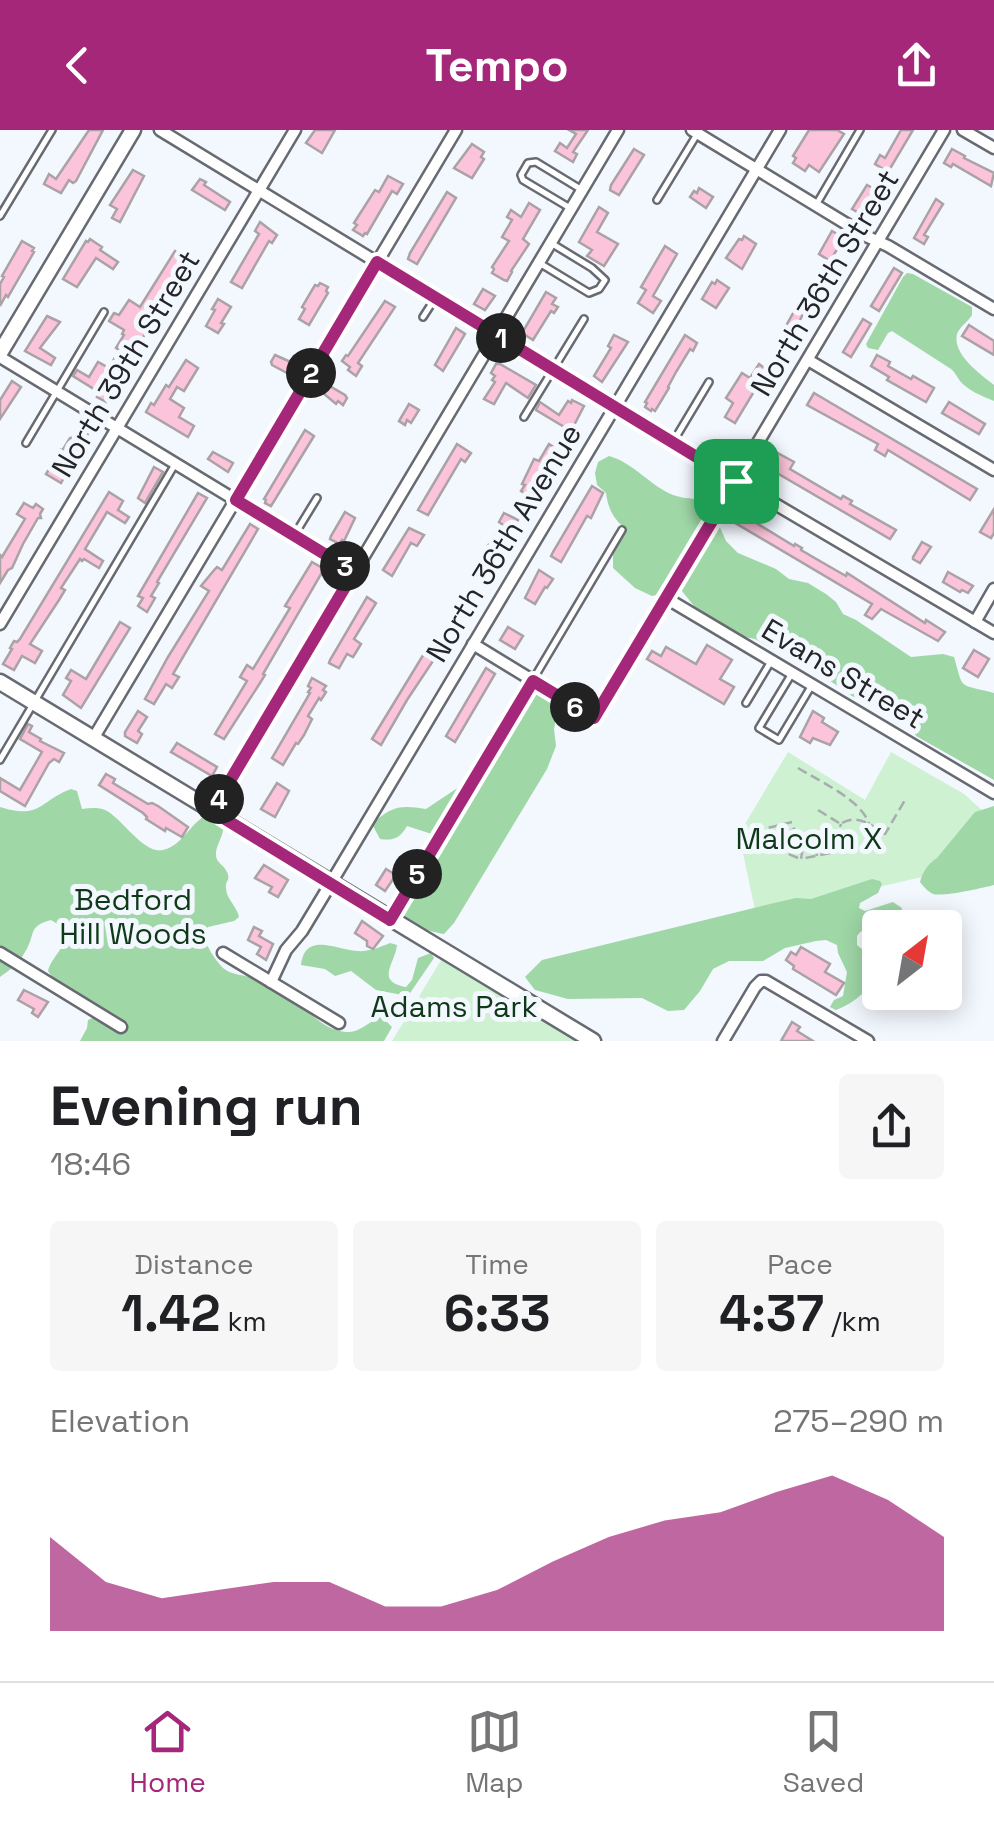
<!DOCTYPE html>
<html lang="en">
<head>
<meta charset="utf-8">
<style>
  :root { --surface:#fff; --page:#f6f6f6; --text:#202124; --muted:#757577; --line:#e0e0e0; --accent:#a52779 }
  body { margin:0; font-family:"Space Grotesk",sans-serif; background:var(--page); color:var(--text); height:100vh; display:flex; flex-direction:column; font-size:38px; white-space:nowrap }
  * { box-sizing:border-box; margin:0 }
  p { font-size:32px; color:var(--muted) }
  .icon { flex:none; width:55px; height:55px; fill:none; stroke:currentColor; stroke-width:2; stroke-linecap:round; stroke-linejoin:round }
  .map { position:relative; height:911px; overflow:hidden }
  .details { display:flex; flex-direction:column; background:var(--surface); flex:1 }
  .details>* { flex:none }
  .needle { width:65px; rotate:31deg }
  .fabs { position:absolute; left:862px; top:780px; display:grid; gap:20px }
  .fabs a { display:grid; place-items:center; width:100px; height:100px; border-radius:10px; background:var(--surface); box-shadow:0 5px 25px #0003; font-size:50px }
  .pin { position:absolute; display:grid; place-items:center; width:85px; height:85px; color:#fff; margin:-42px; border-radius:20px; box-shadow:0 5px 15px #0006 }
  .km { position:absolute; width:50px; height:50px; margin:-25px; border-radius:50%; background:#222; color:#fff; font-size:28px; line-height:50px; text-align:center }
  .round { display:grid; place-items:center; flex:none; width:105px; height:105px; border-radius:10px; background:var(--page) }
  .headline { display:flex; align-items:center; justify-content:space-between; height:170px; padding:0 50px }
  h1 { font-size:55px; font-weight:700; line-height:75px }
  .stats { display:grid; grid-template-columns:repeat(3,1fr); gap:15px; height:170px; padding:10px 50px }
  .stats div { display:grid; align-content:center; border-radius:10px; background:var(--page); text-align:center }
  .stats b { font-size:50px; font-weight:700 }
  .stats small { font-size:28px; font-weight:400 }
  .stats p { font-size:28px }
  .chart { height:280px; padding:20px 50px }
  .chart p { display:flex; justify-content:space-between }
  .chart svg { width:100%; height:180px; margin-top:10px; fill:var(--accent); opacity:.7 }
  header { display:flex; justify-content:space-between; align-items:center; height:130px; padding:0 50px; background:var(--accent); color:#fff; font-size:45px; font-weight:700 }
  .dock { display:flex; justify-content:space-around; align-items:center; height:140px; border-top:2px solid var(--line); background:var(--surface); font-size:28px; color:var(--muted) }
  .dock a { display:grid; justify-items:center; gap:5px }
  .dock .active { color:var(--accent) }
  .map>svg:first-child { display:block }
  .green { fill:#cdf1d1 }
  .forest { fill:#9fd7a7 }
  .building { fill:#fcc4da; stroke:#aaa2a5; stroke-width:2.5 }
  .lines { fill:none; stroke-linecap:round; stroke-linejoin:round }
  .lane-casing { stroke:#676a70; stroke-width:10 }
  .street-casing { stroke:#676a70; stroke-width:15 }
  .secondary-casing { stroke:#676a70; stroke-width:19 }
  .path { stroke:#a8abb0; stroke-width:2.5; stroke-dasharray:10 5; stroke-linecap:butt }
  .lane { stroke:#fff; stroke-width:5 }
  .street { stroke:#fff; stroke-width:10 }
  .secondary { stroke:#fff; stroke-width:14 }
  .route-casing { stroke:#fff; stroke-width:20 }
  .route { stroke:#a52779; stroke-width:12 }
  .labels { text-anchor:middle; stroke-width:10; stroke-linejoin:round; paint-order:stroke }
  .street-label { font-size:30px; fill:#242527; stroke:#f3f7fe }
  .park-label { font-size:30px; fill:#10391a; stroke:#f3f7fe }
</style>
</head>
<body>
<header><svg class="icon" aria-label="back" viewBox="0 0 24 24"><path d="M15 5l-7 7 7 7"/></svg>Tempo<svg class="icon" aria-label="share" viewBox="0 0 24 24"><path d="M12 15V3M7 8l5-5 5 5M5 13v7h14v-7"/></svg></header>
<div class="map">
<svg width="994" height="911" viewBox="0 0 994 911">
  <rect width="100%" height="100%" fill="#f3f7fe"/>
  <g class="green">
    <polygon points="788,622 865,670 891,622 964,664 994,691 935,744 756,785 739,704"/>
    <polygon points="443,827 584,911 392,911"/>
  </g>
  <g class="forest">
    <path d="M907 143 913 144 972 177V185C968 192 960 196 957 204 952 224 980 244 994 255V271C984 267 967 260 960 251 957 247 955 242 951 239L892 201 888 203 878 220 868 218 866 214 903 147Z"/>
    <path d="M609 326C634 333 649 355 673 365 687 370 701 368 714 372L718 393 726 411 738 423 776 439 789 449 808 453 826 464 836 472 843 484 856 490 911 527 943 524 954 527C964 561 957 553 994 563V650L916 606 912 597 915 585 913 577 904 571 871 575 852 566 794 526 770 517 755 509 740 506 694 476 682 461 663 454 656 465 652 466 635 458 613 438V422L626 399C613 389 608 378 606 363L597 355 595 343 598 332Z"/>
    <path d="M537 559 559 572 554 599 556 616 547 639 454 793 444 804C428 801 407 796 401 779L444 708 407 696C400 708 394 711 380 709L372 694C392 676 400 675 426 679L462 655 480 647 518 582Z"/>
    <path d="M71 659 77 661 82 679C90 678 98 677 105 680 121 687 144 725 163 720 183 715 190 694 206 685L214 688 223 700C222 708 217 714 216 722 215 734 223 733 227 742 231 751 225 750 226 758 226 769 237 776 239 787L234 791 208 797 204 805C206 816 215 830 223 838 232 846 249 845 260 850 272 857 289 865 300 874 315 887 325 900 346 902 361 903 368 891 382 887L392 897 384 911H80L87 898 88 890 95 887 122 902 127 898 128 893 53 848 48 841C53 821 83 807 51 790 27 796 36 805 25 822 19 833 10 840 0 847V677C41 690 39 671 71 659Z"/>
    <path d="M994 676V755C983 758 942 767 933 764 927 761 924 757 920 752 923 741 928 734 937 728L975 682Z"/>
    <path d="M872 749 880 751 882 754 878 763 860 773 859 778 865 781 893 772 902 778 900 788C885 797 870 789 857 806V815L876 831 879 839C870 859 857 872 836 880L830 877 834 870 843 866 847 842 838 823 837 815 826 810 816 811 785 818 763 831H729L713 839 700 861 684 880 668 881 642 868 568 869 535 860 525 847 542 830 774 773 796 768 811 769Z"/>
    <path d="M390 813 397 815C395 834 375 851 406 857L412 850 418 828 431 823 434 828 408 866 376 860 351 841 335 846 325 839 301 835C305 801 337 820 357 821 369 822 380 817 390 813Z"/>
  </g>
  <g class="building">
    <polygon points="89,0 103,0 76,51 73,53 69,50 61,63 44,54 49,44 56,49"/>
    <polygon points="315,0 335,0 322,23 306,13"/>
    <polygon points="569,0 588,0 573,22 577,24 573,32 555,21 560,13 567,18 576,4"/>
    <polygon points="809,0 837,0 844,4 819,42 809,35 805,41 793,33 796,28 793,26"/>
    <polygon points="901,0 913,0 888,42 875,34 880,25 885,28"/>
    <polygon points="472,14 484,22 481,27 484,29 472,48 454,38"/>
    <polygon points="634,19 644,25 619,65 610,60 611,55"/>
    <polygon points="952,19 965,26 964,28 994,43 991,56 953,34 951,37 944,33"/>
    <polygon points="133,40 144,46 120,92 112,88 117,79 110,75"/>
    <polygon points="388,46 403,54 397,64 392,61 367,104 365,103 363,106 353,100 357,95 354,93 375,60 379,62"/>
    <polygon points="200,49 206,52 204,55 230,72 225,80 192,60"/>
    <polygon points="867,55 876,60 861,84 852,79"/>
    <polygon points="699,58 713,67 706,78 690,67 694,61 697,63"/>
    <polygon points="447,62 456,68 417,134 408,129 410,123"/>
    <polygon points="936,69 943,74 924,105 928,107 924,114 914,108"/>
    <polygon points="529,73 540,80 523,109 529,114 511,141 512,142 507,151 504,150 492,143 494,139 492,137 509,111 502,107 512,90 507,87 511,80 521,87"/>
    <polygon points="599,77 608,83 597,102 618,114 604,136 587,126 592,120 579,112"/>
    <polygon points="260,92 277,105 272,113 269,111 242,158 231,152 259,104 255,101"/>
    <polygon points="832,101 844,108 830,131 819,124"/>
    <polygon points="744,106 756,114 742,139 726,128 739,109 742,110"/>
    <polygon points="90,109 102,117 100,120 118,132 113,139 96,128 77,157 63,149 86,111 88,112"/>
    <polygon points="22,111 34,118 32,121 34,122 8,167 6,165 0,176 0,154 4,147 2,146"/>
    <polygon points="665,116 677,124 653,166 661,171 653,183 638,173 646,160 641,157"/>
    <polygon points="175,121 187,129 151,188 159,193 155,201 149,197 106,272 97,267 99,264 97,261 73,246 77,240 89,247 98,232 109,238 119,220 116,218 124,205 122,204 124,200 109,191 114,183 119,185 129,170 140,177"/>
    <polygon points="894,138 902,143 879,181 871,176"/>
    <polygon points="717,150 729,158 716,178 702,169 712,152 715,154"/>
    <polygon points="320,153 328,157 326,161 328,163 309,195 299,189 305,179 302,177 315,155 318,156"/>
    <polygon points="483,159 495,166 485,180 474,174"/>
    <polygon points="546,162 556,168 552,174 558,177 554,183 551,181 533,210 522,203"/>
    <polygon points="218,169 231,177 221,193 224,194 218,203 206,196 215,180 212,179"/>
    <polygon points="385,171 395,177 358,233 362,236 356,246 348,240 350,237 342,231 346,225 348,226"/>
    <polygon points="796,178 804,182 791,208 782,203"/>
    <polygon points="47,186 60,192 40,218 55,228 51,235 25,221"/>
    <polygon points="863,189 871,194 851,227 843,222"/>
    <polygon points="969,195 994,211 994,225 962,206"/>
    <polygon points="456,198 465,204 443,241 435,235"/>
    <polygon points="614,205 628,212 602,252 594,246 611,218 608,216"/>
    <polygon points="685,205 697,213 693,221 690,219 676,242 668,257 669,258 655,281 652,279 651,281 645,277 647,273 645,272"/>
    <polygon points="275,225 293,233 294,236 289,244 272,235 271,232"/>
    <polygon points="877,225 890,232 888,236 911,249 913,246 934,258 926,272 887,250 889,247 871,236"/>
    <polygon points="186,230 198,238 184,261 177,257 170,269 184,278 179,287 194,296 188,307 146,282 151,273 154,275 166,255 169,257"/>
    <polygon points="496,234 500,234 536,255 528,268 506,253 494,274 484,269 495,252 492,250 495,246 491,243"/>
    <polygon points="759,234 767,240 735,293 725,287 733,273 726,268 742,243 750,248"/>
    <polygon points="12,251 21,257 0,289 0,270"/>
    <polygon points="328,255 345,265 347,268 343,275 338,271 336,274 323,263"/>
    <polygon points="814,263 977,359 970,370 888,320 885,326 875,320 878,314 807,275"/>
    <polygon points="572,270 584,276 571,301 536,280 540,272 559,285 568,271 571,273"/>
    <polygon points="949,272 985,294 979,304 942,283"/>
    <polygon points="409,274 419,280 411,293 407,290 405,295 399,291"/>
    <polygon points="83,292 91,297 89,302 61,353 46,344 61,320 62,321 70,308 74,307"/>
    <polygon points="305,300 314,306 271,376 265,373 266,370 264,369"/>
    <polygon points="457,314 471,323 465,332 461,329 428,385 418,380"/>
    <polygon points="549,314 558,320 531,368 521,361 525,355 522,354 534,329 539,331"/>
    <polygon points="774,321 794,332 790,339 841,369 843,366 852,371 850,374 896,400 890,409 765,336"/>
    <polygon points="213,322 233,333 228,342 208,329"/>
    <polygon points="154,337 163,342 145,373 138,368"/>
    <polygon points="592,356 603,363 591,388 587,386 561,432 551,426 553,422"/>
    <polygon points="109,362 123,371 118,380 129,387 125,393 107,382 85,419 103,431 99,438 84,429 82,431 80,429 61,458 65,460 59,470 30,514 42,521 35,533 22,526 14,540 3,534 12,519 10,518 14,511 17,512 20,509"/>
    <polygon points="198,363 207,368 157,452 159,453 151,466 155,468 147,482 138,476 143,468 138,466"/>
    <polygon points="24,373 33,378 36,374 43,379 40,384 41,388 38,388 23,414 12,438 8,440 0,453 0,425 2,427 25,389 17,384"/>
    <polygon points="994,379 994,403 991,408 980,402"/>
    <polygon points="345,382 355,388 344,411 342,410 340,414 330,409 331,406"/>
    <polygon points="738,382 794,416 795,414 802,418 801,420 825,434 846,446 847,443 925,493 926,490 945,502 938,511 881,479 872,489 865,485 872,474 732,391"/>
    <polygon points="504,383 518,390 489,437 478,431 502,394 499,392"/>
    <polygon points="250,394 258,399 173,544 179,547 172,558 166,554 154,574 145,569 168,527 209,461 201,456 215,439 217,437 222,440"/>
    <polygon points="409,398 424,405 417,416 411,413 392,446 383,440"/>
    <polygon points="922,412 931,417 920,433 913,429 913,427"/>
    <polygon points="312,432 324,439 263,544 265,545 260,553 224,609 215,604 247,551 240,547 247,535 253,539 290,478 285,476"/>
    <polygon points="539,440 553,449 547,458 545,457 535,474 525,468"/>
    <polygon points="948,442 973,456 968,463 962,460 960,462 943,452"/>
    <polygon points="367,467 376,473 354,509 361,514 353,527 347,524 339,538 329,533 330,530"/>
    <polygon points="120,492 130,498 81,578 63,565 71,551 66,548 71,540 86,549"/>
    <polygon points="508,497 523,506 515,519 500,510"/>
    <polygon points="707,515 732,530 720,549 734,557 724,574 647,529 652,521 661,526 666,517 696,534"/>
    <polygon points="974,520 989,529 978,547 963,538"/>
    <polygon points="425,522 435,528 407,570 381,615 372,609"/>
    <polygon points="486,538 495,544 455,612 446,606"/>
    <polygon points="312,548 326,556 323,560 326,562 321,570 319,568 308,586 312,589 304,605 298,614 296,613 283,635 272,628 310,563 308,562 311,558 308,556"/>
    <polygon points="138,581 147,587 138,601 142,604 137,613 125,606 125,602"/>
    <polygon points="813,581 824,588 822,592 838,602 830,615 813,608 810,613 800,607"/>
    <polygon points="28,594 32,596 29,602 41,609 40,611 64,623 59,632 54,629 49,633 25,676 0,661 0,648 20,660 42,622 20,609"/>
    <polygon points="177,613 217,637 212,646 171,622"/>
    <polygon points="106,644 115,649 113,653 148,674 152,673 158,676 188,697 182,707 166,698 165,701 157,696 146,689 147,687 143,683 99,655"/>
    <polygon points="277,653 289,661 275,687 261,679"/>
    <polygon points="264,735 288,750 278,767 269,762 272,757 255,748"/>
    <polygon points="386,739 396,745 385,761 376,755"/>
    <polygon points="362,791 383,806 373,819 367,816 367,811 355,803"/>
    <polygon points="254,797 262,801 259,806 273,814 266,830 257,824 261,817 248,810"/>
    <polygon points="801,817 830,834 825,842 844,853 836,865 793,839 794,836 786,830 791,822 796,825"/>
    <polygon points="24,860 48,872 38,887 32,883 34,879 18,870"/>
    <polygon points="792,892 800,897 797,901 813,911 781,911"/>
  </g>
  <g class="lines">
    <defs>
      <g id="lane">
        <polyline points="657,70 696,6"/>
        <polyline points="816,75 860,0"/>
        <polyline points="570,78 523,50 521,45 528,33 536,32 582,60"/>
        <polyline points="0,86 52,0"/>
        <polyline points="541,134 589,163 599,159 605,150 592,138 551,113"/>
        <polyline points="423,187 434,170"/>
        <polyline points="524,287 584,189"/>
        <polyline points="673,312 709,252"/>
        <polyline points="26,313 104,182"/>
        <polyline points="295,404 317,368"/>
        <polyline points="791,545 759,598 779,610 812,555"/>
        <polyline points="746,573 770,533"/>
        <polyline points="0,630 174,336"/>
        <polyline points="392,787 622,400"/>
      </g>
      <g id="street">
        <polyline points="160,0 736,351 994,503"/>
        <polyline points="692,0 868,107 888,116 994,179"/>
        <polyline points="963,0 994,18"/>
        <polyline points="0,227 354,442"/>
        <polyline points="808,230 994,340"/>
        <polyline points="666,468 994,663"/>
        <polyline points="975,492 994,459"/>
        <polyline points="0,494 295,0"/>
        <polyline points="473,514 594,588 944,0"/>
        <polyline points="93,609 456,0"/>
        <polyline points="212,681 618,0"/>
        <polyline points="0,823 121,897"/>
        <polyline points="223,823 339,893"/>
        <polyline points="271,852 286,820 302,801 331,753 780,0"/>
        <polyline points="723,911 755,857 761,851 766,851 868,911"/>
      </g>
      <g id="secondary">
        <polyline points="0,223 133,0"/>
        <polyline points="0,552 593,911"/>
      </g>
    </defs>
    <use href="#lane" class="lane-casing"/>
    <use href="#street" class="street-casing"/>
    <use href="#secondary" class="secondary-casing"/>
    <g class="path">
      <path d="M798 638C819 651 862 670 869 694"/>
      <polyline points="818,680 839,693"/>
      <path d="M842 693C858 684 871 695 885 704L905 670"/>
      <polyline points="805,704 801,729 840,721 837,706 841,694"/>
      <polyline points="811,705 817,726"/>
      <polyline points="774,711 768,698 792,692"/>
      <polyline points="784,722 774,712 795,698"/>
      <polyline points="798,728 786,723 799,702"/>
    </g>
    <use href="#lane" class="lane"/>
    <use href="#street" class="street"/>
    <use href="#secondary" class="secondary"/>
  </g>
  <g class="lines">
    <defs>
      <polygon id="route" points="377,132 736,351 594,588 533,551 390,790 212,681 354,442 236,370"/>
    </defs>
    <use href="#route" class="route-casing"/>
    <use href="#route" class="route"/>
  </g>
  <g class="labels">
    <g class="street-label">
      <text transform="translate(825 153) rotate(-59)" y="10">North 36th Street</text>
      <text transform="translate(126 234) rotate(-59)" y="10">North 39th Street</text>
      <text transform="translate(504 413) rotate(-59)" y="10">North 36th Avenue</text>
      <text transform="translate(843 544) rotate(31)" y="10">Evans Street</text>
    </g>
    <g class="park-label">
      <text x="809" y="719">Malcolm X</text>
      <text x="133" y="780">Bedford<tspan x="133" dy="34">Hill Woods</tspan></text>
      <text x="454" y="887">Adams Park</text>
    </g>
  </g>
</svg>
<div class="fabs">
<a><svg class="needle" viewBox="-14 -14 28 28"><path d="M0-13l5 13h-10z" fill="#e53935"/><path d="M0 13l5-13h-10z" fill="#757577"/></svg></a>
</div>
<div class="pin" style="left:736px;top:351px;background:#1e9e55"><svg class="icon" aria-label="arrive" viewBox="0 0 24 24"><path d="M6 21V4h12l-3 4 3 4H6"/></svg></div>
<b class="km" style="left:501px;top:208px">1</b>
<b class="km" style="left:311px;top:243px">2</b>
<b class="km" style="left:345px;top:436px">3</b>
<b class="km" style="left:219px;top:669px">4</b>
<b class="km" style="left:417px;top:744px">5</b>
<b class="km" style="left:575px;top:577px">6</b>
</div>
<section class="details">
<div class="headline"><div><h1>Evening run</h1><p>18:46</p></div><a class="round"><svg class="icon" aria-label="share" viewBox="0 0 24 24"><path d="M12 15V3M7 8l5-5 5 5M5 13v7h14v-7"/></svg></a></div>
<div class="stats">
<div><p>Distance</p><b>1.42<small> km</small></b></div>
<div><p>Time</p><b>6:33</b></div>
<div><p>Pace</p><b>4:37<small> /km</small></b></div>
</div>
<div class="chart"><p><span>Elevation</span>275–290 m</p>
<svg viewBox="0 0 160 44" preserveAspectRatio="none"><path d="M0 44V21L10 32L20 36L30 34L40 32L50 32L60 38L70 38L80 34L90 27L100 21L110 17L120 15L130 10L140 6L150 12L160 21V44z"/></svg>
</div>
</section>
<nav class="dock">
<a class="active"><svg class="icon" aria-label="home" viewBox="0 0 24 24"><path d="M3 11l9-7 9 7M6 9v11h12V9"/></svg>Home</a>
<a><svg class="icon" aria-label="map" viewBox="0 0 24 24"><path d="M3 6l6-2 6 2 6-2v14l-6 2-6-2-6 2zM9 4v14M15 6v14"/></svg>Map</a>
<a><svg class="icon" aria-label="saved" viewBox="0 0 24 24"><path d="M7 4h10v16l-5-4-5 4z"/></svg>Saved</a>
</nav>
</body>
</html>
